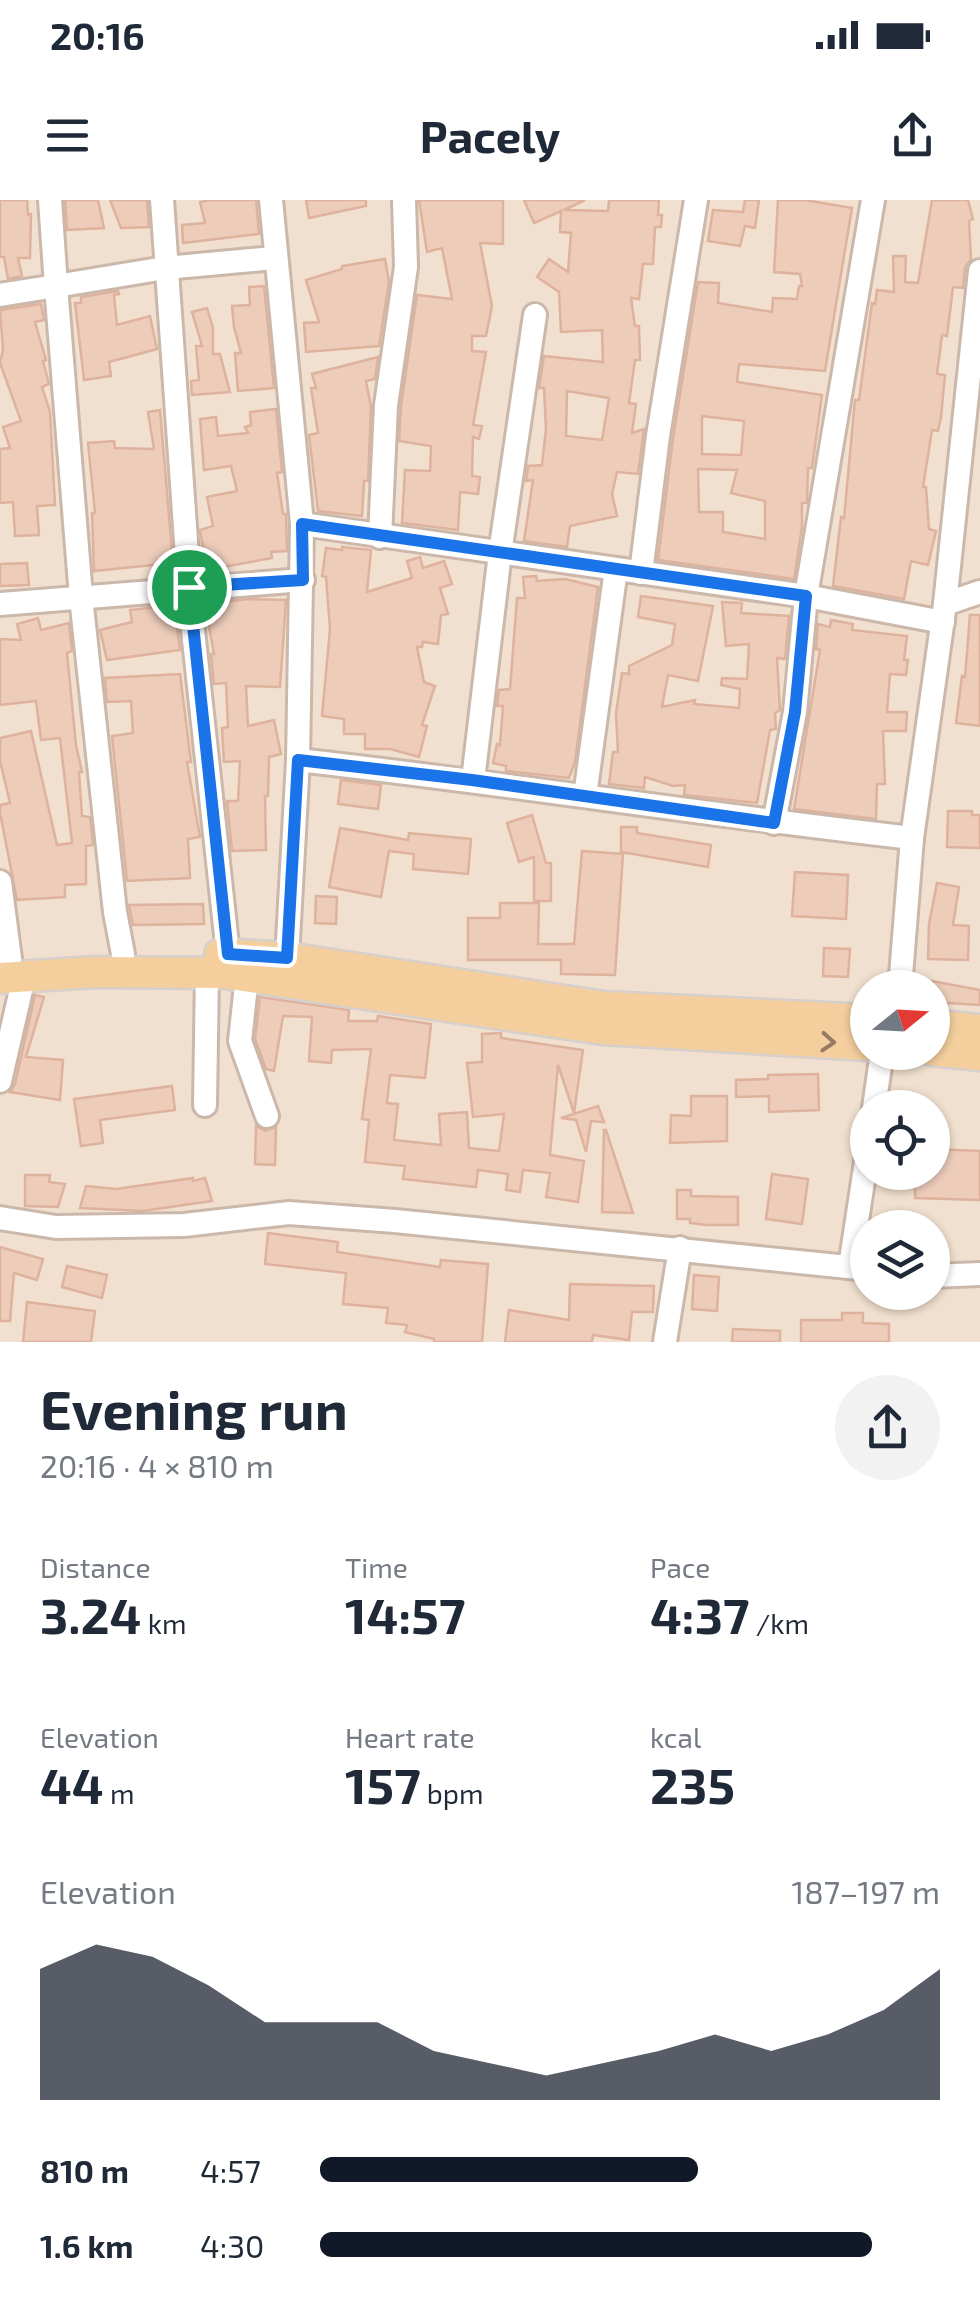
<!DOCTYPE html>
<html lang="en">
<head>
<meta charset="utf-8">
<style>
  :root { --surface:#fff; --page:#f2f2f3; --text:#1f2937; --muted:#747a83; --accent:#111827 }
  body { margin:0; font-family:"Exo 2",sans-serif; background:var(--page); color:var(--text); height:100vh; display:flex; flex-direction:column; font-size:38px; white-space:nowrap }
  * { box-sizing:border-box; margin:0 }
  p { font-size:32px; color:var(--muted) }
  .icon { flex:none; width:55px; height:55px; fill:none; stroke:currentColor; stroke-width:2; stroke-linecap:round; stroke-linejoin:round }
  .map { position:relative; height:1142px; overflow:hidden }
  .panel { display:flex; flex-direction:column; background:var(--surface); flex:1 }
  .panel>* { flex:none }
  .needle { width:65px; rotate:72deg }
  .buttons { position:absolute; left:850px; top:770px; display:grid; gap:20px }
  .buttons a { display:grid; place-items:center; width:100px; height:100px; border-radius:50%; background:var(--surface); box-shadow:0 2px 8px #0004; font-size:50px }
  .pin { position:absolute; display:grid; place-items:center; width:85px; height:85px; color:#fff; margin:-42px; border:5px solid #fff; border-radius:50%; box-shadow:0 2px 10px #0007 }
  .round { display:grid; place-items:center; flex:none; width:105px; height:105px; border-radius:52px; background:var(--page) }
  .overview { display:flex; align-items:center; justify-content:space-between; height:170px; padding:0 40px }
  h1 { font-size:55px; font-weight:700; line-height:75px }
  .stats { display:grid; grid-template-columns:repeat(3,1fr); gap:15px; height:170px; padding:10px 40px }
  .stats div { display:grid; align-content:center }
  .stats b { font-size:50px; font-weight:700 }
  .stats small { font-size:28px; font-weight:400 }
  .stats p { font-size:28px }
  .chart { height:280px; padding:20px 40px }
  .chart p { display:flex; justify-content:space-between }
  .chart svg { width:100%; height:180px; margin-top:10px; fill:var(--accent); opacity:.7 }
  ul { padding:0 40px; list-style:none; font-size:32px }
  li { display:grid; grid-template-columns:160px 120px 1fr; align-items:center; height:75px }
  li i { height:25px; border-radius:12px; background:var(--accent) }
  .status { display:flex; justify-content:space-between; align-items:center; height:70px; padding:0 50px; background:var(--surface); direction:ltr }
  .status svg { height:28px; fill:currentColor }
  header { display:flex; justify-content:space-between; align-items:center; height:130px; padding:0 40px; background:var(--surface); font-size:45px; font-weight:700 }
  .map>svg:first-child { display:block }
  .residential { fill:#f1e0cf; fill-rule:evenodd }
  .building { fill:#edccba; stroke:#deb29c; stroke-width:2.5; fill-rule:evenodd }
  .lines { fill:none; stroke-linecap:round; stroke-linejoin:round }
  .minor-casing { stroke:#cbb8ab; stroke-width:28 }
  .major-casing { stroke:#d6cfcc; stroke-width:35 }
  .minor { stroke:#fff; stroke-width:22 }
  .major { stroke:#f4cf9d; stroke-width:30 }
  .oneway { stroke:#967a63 }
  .route-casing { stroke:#fff; stroke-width:20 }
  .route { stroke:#1a73e8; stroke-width:12 }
</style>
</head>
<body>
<div class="status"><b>20:16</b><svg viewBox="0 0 49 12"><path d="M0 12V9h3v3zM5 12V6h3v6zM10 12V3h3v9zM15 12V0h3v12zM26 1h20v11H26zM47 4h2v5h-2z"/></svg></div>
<header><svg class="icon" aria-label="menu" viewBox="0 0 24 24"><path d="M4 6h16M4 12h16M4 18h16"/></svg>Pacely<svg class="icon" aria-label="share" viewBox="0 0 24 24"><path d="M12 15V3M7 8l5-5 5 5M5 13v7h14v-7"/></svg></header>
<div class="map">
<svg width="980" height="1142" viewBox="0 0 980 1142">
  <rect width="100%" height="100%" fill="#faeee0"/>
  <path class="residential" d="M0 0H980V1142H0ZM868 788H932V852H868ZM868 908H932V972H868ZM868 1028H932V1092H868Z"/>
  <g class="building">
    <polygon points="0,0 27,0 28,15 31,14 30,58 18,58 22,76 8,79 4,57 0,57"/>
    <polygon points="65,0 98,0 104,28 67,30"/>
    <polygon points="110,0 147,0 149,27 121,28"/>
    <polygon points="209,0 256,0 259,34 183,43 182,25 205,23 200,2"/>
    <polygon points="306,0 366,0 366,6 309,18"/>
    <polygon points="419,0 503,0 503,44 480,43 492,106 486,136 472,136 472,151 486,152 473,225 482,226 479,239 473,237 472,276 480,277 478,294 460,292 458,330 402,323 405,270 430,271 431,246 399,241 401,206 417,95 452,99 442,48 427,52"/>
    <path d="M524 0H585L564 10 608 11 609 0H659L658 15H662L661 27H655L653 64H643L639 99 631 98 635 126H639L640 160H635L629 203 636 204 632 233 644 229 638 274 617 272 612 294 617 316 570 326 567 347 524 341 533 280 526 281 528 266 542 265 546 229 544 188H539L544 156 603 162 602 130 561 132 559 92 537 77 549 59 568 72 571 33 560 32 561 11 534 23ZM567 191 609 198 602 240 566 236Z"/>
    <polygon points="745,0 759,0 755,28 745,26 740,46 708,41 713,10 743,12"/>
    <path d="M778 0H805L852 8 825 171 739 164 737 182 822 195 812 268H808L807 303H802V327L794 379 658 360 673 238 698 82 719 83 718 103 772 112 773 98 797 99 799 86H802L800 74 774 72ZM702 216 744 221 741 255 702 254ZM698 269 737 270 731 293 765 301V339L723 332V312H699Z"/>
    <polygon points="932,0 968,0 973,19 969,21 971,59 965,68 963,88 953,87 947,136 942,135 937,174 945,175 941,217 938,231 932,230 923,287 926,287 929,329 936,331 928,365 911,361 904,399 833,386 841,317 844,318 855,200 859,200 872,103 875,104 877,90 894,92 893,56 906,56 905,82 918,83"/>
    <polygon points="385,59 389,82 379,146 306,152 304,123 319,122 306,80 342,69 342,66"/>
    <polygon points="264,86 274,188 238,191 235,153 241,153 234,127 232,106 250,105 249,87"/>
    <polygon points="118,91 119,94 114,95 117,125 150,116 157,149 109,162 111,176 84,180 75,103 81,103 81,97"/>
    <polygon points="41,104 44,120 35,122 46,160 43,161 49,184 42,187 50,212 55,305 37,306 39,335 15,336 13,302 0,303 0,249 10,248 3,227 21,221 0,163 3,150 0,110"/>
    <polygon points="207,108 213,128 213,154 220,154 230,192 192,195 191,181 199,180 196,146 202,146 192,112"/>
    <polygon points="378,157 375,179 366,181 371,207 368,281 364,281 362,316 318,311 309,235 318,233 311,188 316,188 312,174"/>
    <polygon points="276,209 282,272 277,273 283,314 286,314 287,351 271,352 272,358 207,370 200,330 213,326 207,297 237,291 231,266 204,270 200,219 216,217 218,236 248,233 245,227 251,225 250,212"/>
    <polygon points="160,210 173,363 94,371 92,313 95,313 88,243 114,241 115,248 154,249 148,212"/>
    <polygon points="342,347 371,350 367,392 412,378 407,361 420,357 423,368 444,361 452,384 440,388 448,414 441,415 438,444 423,442 422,447 417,447 424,482 435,486 422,525 427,526 419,557 390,549 365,549 365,534 344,534 344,519 322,516 330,429 326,377 322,376 326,348 342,350"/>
    <polygon points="27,363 29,385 0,386 0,364"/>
    <polygon points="536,376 537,381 565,379 598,387 575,562 569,578 506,571 506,566 493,563 497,544 500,545 503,506 497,506 499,490 510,489 517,398 525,398 523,377"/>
    <polygon points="641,396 713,406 698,481 668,475 662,507 695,500 694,504 739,508 740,489 721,485 722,478 747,479 749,444 726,446 722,402 742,403 741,413 789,416 785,459 777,458 780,510 775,513 776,529 770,530 757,603 684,595 685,585 673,586 645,577 644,588 609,584 613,552 618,552 616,513 622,473 629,474 629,466 672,445 675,424 638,417"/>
    <polygon points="248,399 286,400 280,487 246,486 248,526 274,520 281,554 269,557 268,596 265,596 266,650 232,651 227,601 238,601 240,561 224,562 222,528 228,527 226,483 214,484 211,454 214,454 205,404"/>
    <polygon points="174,405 180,450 107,460 100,430 132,422 130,410"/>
    <polygon points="970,415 980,415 980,526 956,523 962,476 965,477"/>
    <polygon points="38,418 41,430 69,423 72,451 67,453 76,545 82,572 79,572 82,616 90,617 93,645 86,646 86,684 65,685 65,697 17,700 0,613 0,605 10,603 0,561 0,538 31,531 57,645 72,643 60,538 41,540 36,501 0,505 0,439 21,440 17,424"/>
    <polygon points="831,420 853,424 852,430 907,436 904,460 908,460 906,475 890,474 887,512 907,512 906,531 883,531 885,584 877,584 876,619 794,609 820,450 816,449 818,424 830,427"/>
    <polygon points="180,474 191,562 187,562 200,637 188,639 190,678 127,681 112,536 133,533 131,501 107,502 105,478"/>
    <polygon points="341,580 381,585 378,609 338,604"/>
    <polygon points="948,611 972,611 972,615 980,615 980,648 947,647"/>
    <polygon points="532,615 546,663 551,663 551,701 534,701 534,657 519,662 507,623"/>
    <polygon points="621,627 637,627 637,633 711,645 708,667 621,652"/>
    <polygon points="340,628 408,640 409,633 471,639 468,674 413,669 414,654 389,651 381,697 329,687"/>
    <polygon points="582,651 623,654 615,775 561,774 561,760 468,760 468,718 500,718 500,703 539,703 538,744 574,744"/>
    <polygon points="795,672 848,675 846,719 792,716"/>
    <polygon points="937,683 959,687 953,725 969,726 968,760 928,759 929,724"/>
    <polygon points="316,696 337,697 336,724 315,723"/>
    <polygon points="203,704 204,724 133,725 129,705"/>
    <polygon points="824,748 850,749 848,777 823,776"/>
    <polygon points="932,781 980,790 980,805 932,802"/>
    <polygon points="35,795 44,797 26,857 63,860 60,900 10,892 15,884"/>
    <polygon points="260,797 349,810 348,821 377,821 378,816 431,824 425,878 390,875 387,903 398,904 394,940 441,945 439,914 467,912 469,948 499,951 504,914 473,917 467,863 482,862 482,834 501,833 501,838 583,850 574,913 558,865 550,955 584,961 578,1002 546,997 550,973 523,970 520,992 506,990 508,974 478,970 476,987 403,979 405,966 365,962 369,920 362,919 371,849 332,850 331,863 309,861 312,817 283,816 274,871 266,869 255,839"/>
    <polygon points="818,874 819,910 769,912 769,896 736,897 736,880 768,879 768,875"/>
    <polygon points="172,886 175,910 100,920 103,943 81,946 74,899"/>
    <polygon points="691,896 727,896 727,941 670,943 671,915 691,916"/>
    <polygon points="598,906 604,922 591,921 586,952 576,920 561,918"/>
    <polygon points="256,926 265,931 276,927 275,965 255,964"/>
    <polygon points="604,930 606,930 633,1013 602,1012"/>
    <polygon points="932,949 980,951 980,1000 915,998 915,972 932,972"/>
    <polygon points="772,974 808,979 802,1024 766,1019"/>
    <polygon points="25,975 50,975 49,982 65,984 58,1007 25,1006"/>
    <polygon points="193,978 193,981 205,978 212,1001 143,1011 80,1008 86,986 116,989"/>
    <polygon points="677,990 691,990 691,996 738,997 738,1025 706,1025 690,1023 690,1019 677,1019"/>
    <polygon points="268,1033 338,1042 337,1052 440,1067 441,1060 488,1064 482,1142 434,1142 434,1139 405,1132 407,1125 386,1123 388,1108 343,1104 346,1073 265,1064"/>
    <polygon points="0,1047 43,1059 37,1080 14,1073 10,1121 0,1121"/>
    <polygon points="67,1066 107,1075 102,1098 62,1087"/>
    <polygon points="694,1075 719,1077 717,1111 692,1109"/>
    <polygon points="570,1084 654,1086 653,1112 632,1112 629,1140 593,1135 592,1142 505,1142 509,1110 569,1120"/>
    <polygon points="27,1102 95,1111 91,1142 23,1142"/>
    <polygon points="842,1113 863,1113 863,1123 889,1124 889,1142 801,1142 801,1120 842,1120"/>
    <polygon points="733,1129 780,1131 780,1142 732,1142"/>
  </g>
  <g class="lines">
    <defs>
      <g id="minor">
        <polyline points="50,0 56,86 165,68 274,58"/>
        <polyline points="162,0 191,412 228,754"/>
        <polyline points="271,0 302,324 298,560 287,758"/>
        <polyline points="0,95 56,86 81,397 115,712 123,754"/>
        <polyline points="302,324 806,396 943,422"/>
        <polyline points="380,337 386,205 406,67 404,0"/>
        <polyline points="641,373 658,236 696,0"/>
        <polyline points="0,404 303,380"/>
        <polyline points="945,404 980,392"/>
        <path d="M298 560C503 583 707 615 912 638"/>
        <polyline points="473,580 500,353 535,115"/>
        <polyline points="585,596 616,369"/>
        <polyline points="774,623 795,512 806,396 873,0"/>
        <polyline points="0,682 10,759"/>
        <polyline points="247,776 240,841 267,916"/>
        <polyline points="900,788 912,638 945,404 980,71"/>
        <polyline points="0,881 24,777"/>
        <polyline points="205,905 207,772"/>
        <polyline points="874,908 882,852"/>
        <polyline points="0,1018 56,1027 184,1025 289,1013 395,1021 868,1069"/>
        <polyline points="850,1067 868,948"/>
        <polyline points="932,1076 980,1074"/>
        <polyline points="665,1142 680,1048"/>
      </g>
      <g id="major">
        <polyline points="220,754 287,758 604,807 868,820"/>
        <polyline points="0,778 94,772 224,773 603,829 868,845"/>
        <polyline points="932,825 980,830"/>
        <polyline points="932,850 980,855"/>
      </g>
    </defs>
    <use href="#minor" class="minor-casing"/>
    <use href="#major" class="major-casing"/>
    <use href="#minor" class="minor"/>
    <use href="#major" class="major"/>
  </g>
  <defs><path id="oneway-chevron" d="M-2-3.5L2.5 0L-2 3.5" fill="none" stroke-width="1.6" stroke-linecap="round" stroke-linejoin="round" transform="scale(2.5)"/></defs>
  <use class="oneway" href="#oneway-chevron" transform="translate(828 842) rotate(4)"/>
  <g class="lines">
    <defs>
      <polygon id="route" points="302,324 806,396 795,512 774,623 472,580 298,560 287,758 228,754 189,387 303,380"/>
    </defs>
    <use href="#route" class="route-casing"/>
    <use href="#route" class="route"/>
  </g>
</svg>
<div class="buttons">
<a><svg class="needle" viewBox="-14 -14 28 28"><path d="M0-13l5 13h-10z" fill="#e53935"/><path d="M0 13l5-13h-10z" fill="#747a83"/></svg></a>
<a><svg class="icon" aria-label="locate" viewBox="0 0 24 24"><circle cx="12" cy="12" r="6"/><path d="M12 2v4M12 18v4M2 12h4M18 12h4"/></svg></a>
<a><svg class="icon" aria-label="layers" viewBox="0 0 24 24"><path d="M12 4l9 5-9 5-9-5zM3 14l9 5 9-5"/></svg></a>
</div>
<div class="pin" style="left:189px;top:387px;background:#1e9e55"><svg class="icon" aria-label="arrive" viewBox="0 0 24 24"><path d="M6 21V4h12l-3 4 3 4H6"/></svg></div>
</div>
<section class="panel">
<div class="overview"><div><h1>Evening run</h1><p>20:16 · 4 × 810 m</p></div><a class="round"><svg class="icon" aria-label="share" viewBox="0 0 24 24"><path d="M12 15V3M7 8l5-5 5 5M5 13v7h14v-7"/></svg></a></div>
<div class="stats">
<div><p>Distance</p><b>3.24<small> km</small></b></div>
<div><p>Time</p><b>14:57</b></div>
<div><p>Pace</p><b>4:37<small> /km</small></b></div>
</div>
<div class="stats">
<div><p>Elevation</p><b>44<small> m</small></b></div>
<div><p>Heart rate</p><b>157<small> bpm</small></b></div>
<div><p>kcal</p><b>235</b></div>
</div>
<div class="chart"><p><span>Elevation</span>187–197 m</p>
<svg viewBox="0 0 160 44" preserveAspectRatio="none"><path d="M0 44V12L10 6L20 9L30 16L40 25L50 25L60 25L70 32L80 35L90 38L100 35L110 32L120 28L130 32L140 28L150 22L160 12V44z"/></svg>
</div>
<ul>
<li><b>810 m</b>4:57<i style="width:61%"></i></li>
<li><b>1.6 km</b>4:30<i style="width:89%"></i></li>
</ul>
</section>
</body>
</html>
